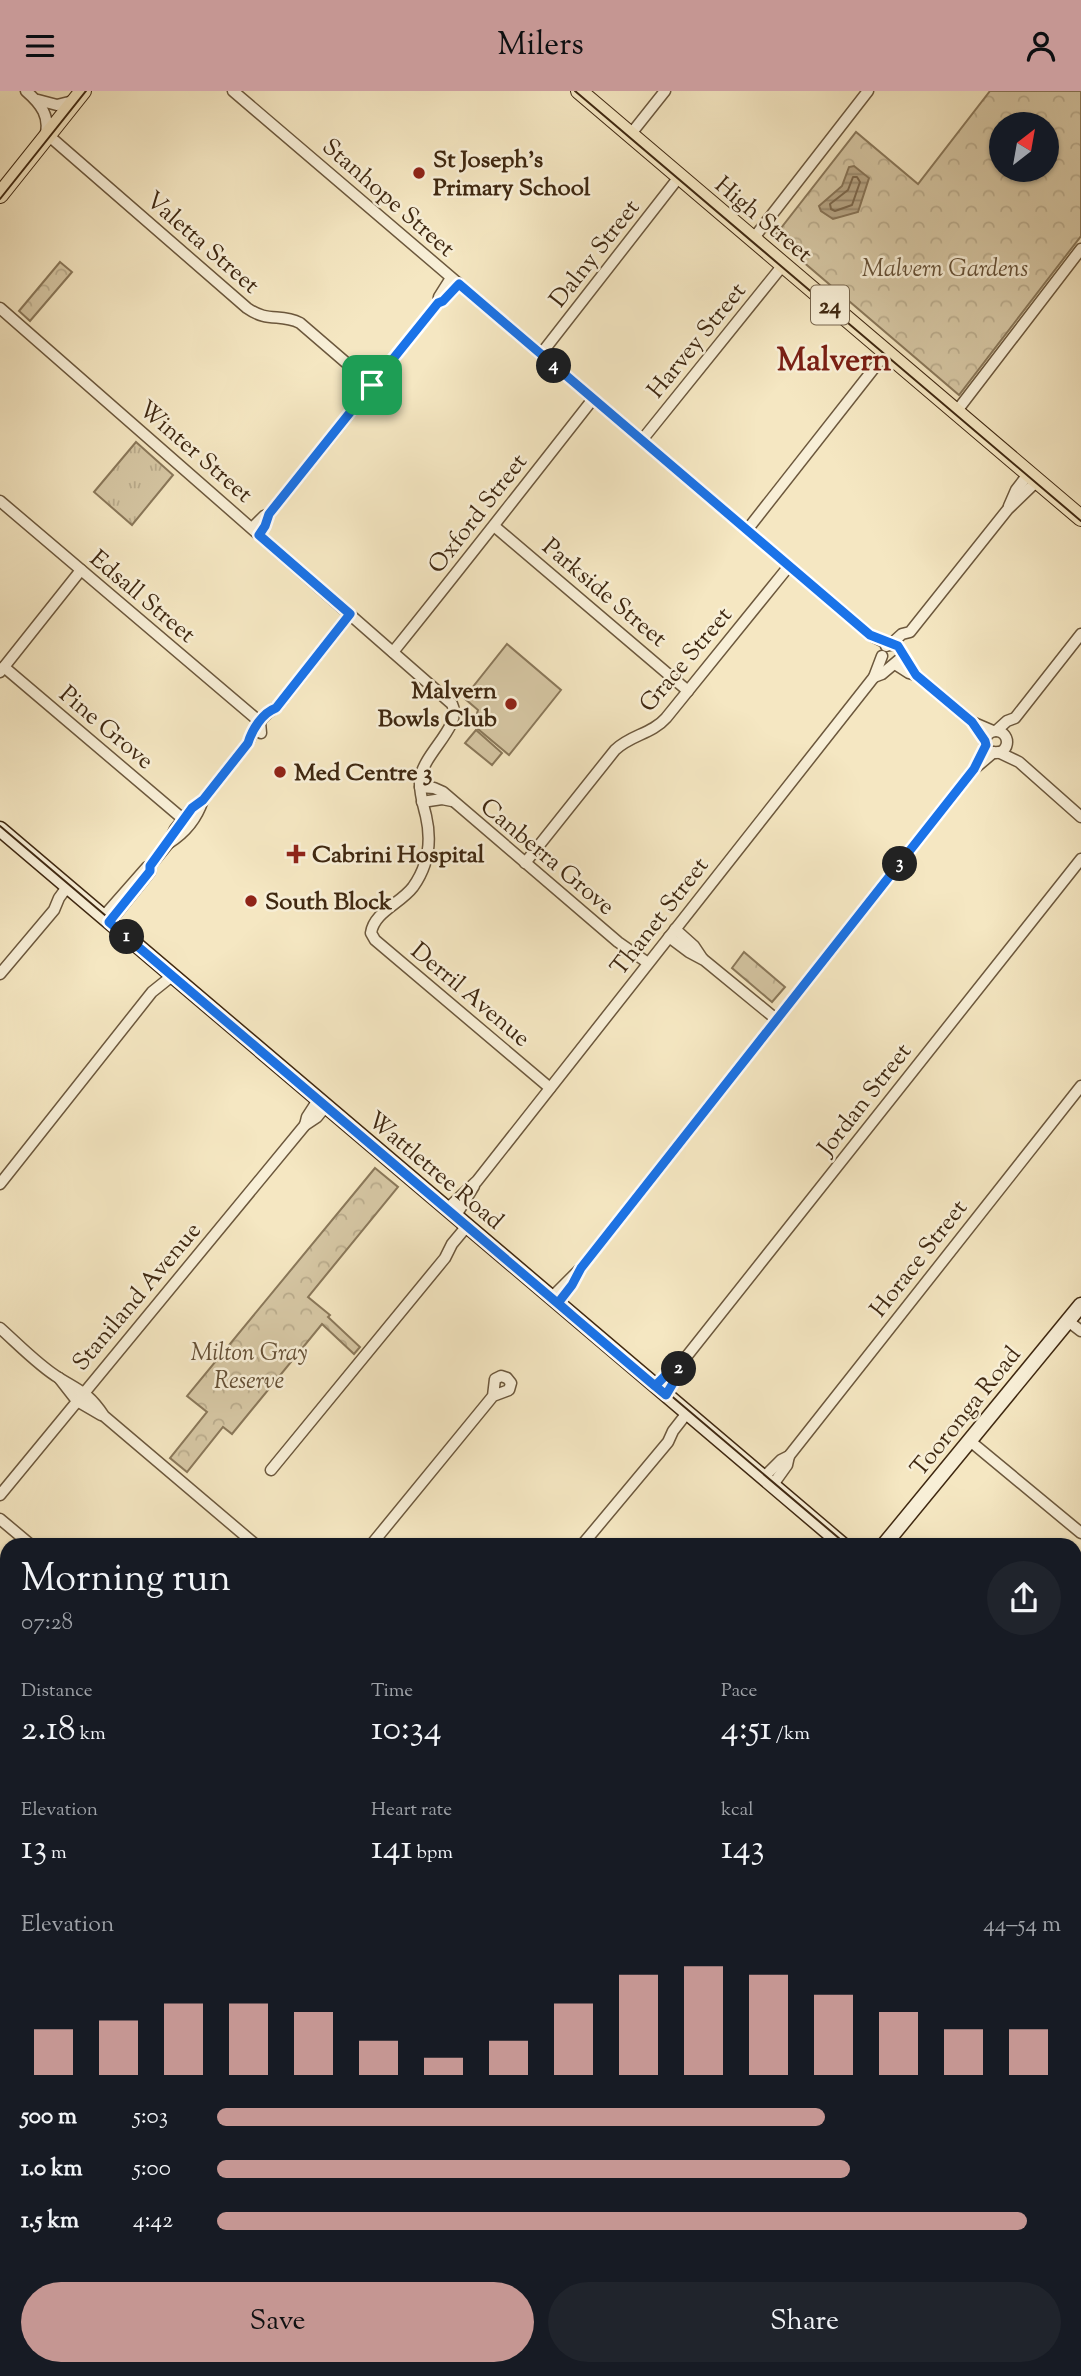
<!DOCTYPE html>
<html lang="en">
<head>
<meta charset="utf-8">
<style>
  :root { --surface:#171b24; --page:#20242c; --text:#f1f3f6; --muted:#9ea1a6; --accent:#c59692 }
  body { margin:0; font-family:"Sorts Mill Goudy",serif; background:var(--page); color:var(--text); height:100vh; display:flex; flex-direction:column; font-size:26px; white-space:nowrap }
  * { box-sizing:border-box; margin:0 }
  p { font-size:23px; color:var(--muted) }
  .icon { flex:none; width:38px; height:38px; fill:none; stroke:currentColor; stroke-width:2; stroke-linecap:round; stroke-linejoin:round }
  .map { position:relative; flex:1; overflow:hidden }
  .panel { position:absolute; left:0px; top:1447px; width:1082px; height:838px; display:flex; flex-direction:column; background:var(--surface); border-radius:21px 21px 0 0; box-shadow:0 2px 5px #0004 }
  .panel>* { flex:none }
  .needle { width:46px; rotate:31deg }
  .buttons { position:absolute; left:989px; top:21px; display:grid; gap:14px }
  .buttons a { display:grid; place-items:center; width:70px; height:70px; border-radius:50%; background:var(--surface); box-shadow:0 2px 5px #0004; font-size:35px }
  .pin { position:absolute; display:grid; place-items:center; width:60px; height:60px; color:#fff; margin:-30px; border-radius:14px; box-shadow:0 4px 10px #0006 }
  .km { position:absolute; width:35px; height:35px; margin:-18px; border-radius:50%; background:#222; color:#fff; font-size:19px; line-height:35px; text-align:center }
  .round { display:grid; place-items:center; flex:none; width:74px; height:74px; border-radius:37px; background:var(--page) }
  .head { display:flex; align-items:center; justify-content:space-between; height:119px; padding:0 21px }
  h1 { font-size:38px; font-weight:600; line-height:52px }
  .figures { display:grid; grid-template-columns:repeat(3,1fr); gap:10px; height:119px; padding:7px 21px }
  .figures div { display:grid; align-content:center }
  .figures b { font-size:35px; font-weight:600 }
  .figures small { font-size:19px; font-weight:400 }
  .figures p { font-size:19px }
  .chart { height:196px; padding:14px 21px }
  .chart p { display:flex; justify-content:space-between }
  .chart svg { width:100%; height:126px; margin-top:7px; stroke:var(--accent); stroke-width:6 }
  .primary-button { display:flex; gap:14px; margin-top:auto; padding:14px 21px }
  .primary-button a { flex:1; height:80px; border-radius:42px; background:var(--accent); color:#111; font-size:28px; font-weight:600; line-height:80px; text-align:center }
  .primary-button a+a { background:var(--page); color:var(--text) }
  ul { padding:0 21px; list-style:none; font-size:23px }
  li { display:grid; grid-template-columns:112px 84px 1fr; align-items:center; height:52px }
  li i { height:18px; border-radius:9px; background:var(--accent) }
  header { display:flex; justify-content:space-between; align-items:center; height:91px; padding:0 21px; background:var(--accent); color:#111; font-size:32px; font-weight:600 }
  .map>svg:first-child { display:block }
  .grass { fill:url(#grass-tufts); stroke:#8a785a; stroke-width:2 }
  .park { fill:url(#park-crowns); stroke:#8a785a; stroke-width:2; fill-rule:evenodd }
  .pitch { fill:#d6c7a4; stroke:#8a785a; stroke-width:2 }
  .water { fill:url(#water-rules); stroke:#877457; stroke-width:2 }
  .lines { fill:none; stroke-linecap:round; stroke-linejoin:round }
  .shore { stroke:#7b674c; stroke-width:2 }
  .minor-casing { stroke:#6c583d; stroke-width:13 }
  .secondary-casing { stroke:#3f2811; stroke-width:17 }
  .primary-casing { stroke:#3f2811; stroke-width:18 }
  .minor { stroke:#f8efd7; stroke-width:10 }
  .secondary { stroke:#f8efd7; stroke-width:14 }
  .primary { stroke:#f5e7c2; stroke-width:16 }
  .tram { stroke:#3f2811; stroke-width:2 }
  .route-casing { stroke:#fff; stroke-width:14 }
  .route { stroke:#1a73e8; stroke-width:9 }
  .poi-dot { fill:#8f2418; stroke:#f8efd7; stroke-width:2.5 }
  .labels { text-anchor:middle; stroke-width:5; stroke-linejoin:round; paint-order:stroke }
  .shield { fill:#f8efd7; stroke:#76644c; stroke-width:2 }
  .shield-label { font-size:23px; font-weight:bold; fill:#3f2811 }
  .poi-label { font-size:24px; font-weight:bold; fill:#3f2811; stroke:#f8efd7; text-anchor:start }
  .street-label { font-size:24px; fill:#3f2811; stroke:#f8efd7 }
  .park-label { font-size:24px; font-style:italic; fill:#655036; stroke:#f8efd7 }
  .district-label { font-size:32px; font-weight:bold; fill:#7a1f14; stroke:#f8efd7 }
</style>
</head>
<body>
<header><svg class="icon" aria-label="menu" viewBox="0 0 24 24"><path d="M4 6h16M4 12h16M4 18h16"/></svg>Milers<svg class="icon" aria-label="person" viewBox="0 0 24 24"><circle cx="12" cy="8" r="4"/><path d="M4 21q1-7 8-7t8 7"/></svg></header>
<div class="map">
<svg width="1081" height="2285" viewBox="0 0 1081 2285">
  <defs>
    <pattern id="grass-tufts" width="24" height="20" patternUnits="userSpaceOnUse" patternTransform="scale(1.75)"><rect width="24" height="20" fill="#d6c7a4"/><path d="M3 7l-1-3M5 7V3M7 7l1-3M15 17l-1-3M17 17v-4M19 17l1-3" fill="none" stroke="#b9ab8c"/></pattern>
    <pattern id="park-crowns" width="20" height="18" patternUnits="userSpaceOnUse" patternTransform="scale(1.75)"><rect width="20" height="18" fill="#d6c7a4"/><path d="M2 6a3 3 0 1 1 6 0M12 15a3 3 0 1 1 6 0" fill="none" stroke="#b9ab8c"/></pattern>
    <pattern id="water-rules" width="6" height="5" patternUnits="userSpaceOnUse" patternTransform="scale(1.75)"><rect width="6" height="5" fill="#b7a686"/><path d="M0 2.5h6" fill="none" stroke="#96876c"/></pattern>
  </defs>
  <rect width="100%" height="100%" fill="#f5e7c2"/>
  <filter id="stains"><feTurbulence type="fractalNoise" baseFrequency=".00286" numOctaves="4"/><feColorMatrix values="0 0 0 0 .2 0 0 0 0 .09 0 0 0 0 .02 0 0 0 .5 -.17"/></filter>
  <radialGradient id="worn" r=".72"><stop offset=".6" stop-color="#630" stop-opacity="0"/><stop offset="1" stop-color="#630" stop-opacity=".3"/></radialGradient>
  <polygon class="grass" points="136,351 173,384 132,434 94,401"/>
  <g class="park">
    <path d="M990 0H1081V145L959 304 774 146 856 41 918 93ZM1001 33H1046V79H1001Z"/>
    <polygon points="60,171 72,181 30,230 19,220"/>
    <polygon points="744,861 785,896 772,911 732,877"/>
    <polygon points="375,1077 398,1096 308,1206 330,1224 328,1226 360,1256 354,1263 322,1233 232,1343 223,1336 187,1381 170,1367 207,1321 187,1305"/>
    <polygon points="7,2189 7,2278 39,2279 34,2285 0,2285 0,2198"/>
  </g>
  <g class="pitch">
    <polygon points="507,553 561,599 509,664 472,633 475,629 478,619 464,607"/>
    <polygon points="476,639 502,662 492,674 465,652"/>
  </g>
  <polygon class="water" points="854,75 869,87 858,121 833,128 821,120 819,115 842,95 849,76"/>
  <g class="lines">
    <polygon class="shore" points="853,86 857,86 860,91 852,114 835,120 831,118 830,113 848,99"/>
    <defs>
      <g id="minor">
        <path d="M26 0C41 13 51 26 45 46"/>
        <polyline points="233,0 870,544 890,554"/>
        <polyline points="38,9 57,14 73,10"/>
        <path d="M48 44 247 217C268 232 280 222 300 232L372 294"/>
        <polyline points="630,44 665,0"/>
        <polyline points="753,148 868,0"/>
        <polyline points="438,212 443,210 459,193"/>
        <path d="M0 217 452 613C463 635 424 661 420 688 419 701 423 713 426 725 432 751 428 775 413 796 400 813 374 821 371 842L375 849 550 997"/>
        <polyline points="541,263 679,86"/>
        <polyline points="956,321 1081,158"/>
        <polyline points="642,349 783,174"/>
        <polyline points="0,410 260,631 261,642"/>
        <polyline points="1009,415 1016,399 1029,382"/>
        <polyline points="494,435 688,600"/>
        <polyline points="252,437 264,425 269,423 438,212 439,206 451,187"/>
        <polyline points="747,439 886,262"/>
        <polyline points="891,553 902,543 910,541 1008,418 1037,390"/>
        <path d="M393 561C460 478 527 392 593 308"/>
        <polyline points="895,573 909,582 916,584 972,631 993,640"/>
        <polyline points="4,576 183,728"/>
        <polyline points="0,581 81,479"/>
        <polyline points="874,586 882,583 901,567 902,562 898,555 891,553 886,555"/>
        <polyline points="996,640 1007,630 1015,627 1081,543"/>
        <circle cx="996" cy="651" r="11"/>
        <polyline points="998,661 1019,671 1081,726"/>
        <polyline points="420,696 434,697 443,701 618,851 648,872"/>
        <polyline points="422,711 442,708 452,710"/>
        <path d="M169 752C185 742 197 727 203 709"/>
        <path d="M525 772 615 659C630 644 652 643 666 627L789 475"/>
        <polyline points="103,826 147,776"/>
        <path d="M109 832 150 781V775L168 753 175 738 192 717 203 709 248 652C253 638 263 623 277 616L350 523"/>
        <polyline points="675,838 694,855 702,867"/>
        <polyline points="669,846 689,861 704,869 776,928"/>
        <polyline points="0,883 54,819 59,807 67,796"/>
        <polyline points="305,1034 307,1026 318,1009"/>
        <polyline points="0,1093 152,901 172,885"/>
        <polyline points="447,1118 477,1090 822,652 874,586 882,565"/>
        <polyline points="455,1126 474,1095"/>
        <polyline points="551,1207 581,1177 974,678 994,661"/>
        <polyline points="1068,1230 1081,1240"/>
        <path d="M0 1237C18 1253 39 1275 59 1287 80 1300 89 1302 104 1325L256 1454"/>
        <polyline points="59,1287 77,1310 101,1324"/>
        <polyline points="655,1295 673,1277 679,1275 1081,768"/>
        <polyline points="665,1304 679,1282 679,1275"/>
        <polyline points="970,1350 1081,1442"/>
        <polyline points="271,1379 445,1167 452,1153 467,1135"/>
        <polyline points="763,1387 781,1369 789,1365 1081,995"/>
        <polyline points="772,1395 787,1374 789,1365"/>
        <polyline points="0,1404 305,1034 317,1026 326,1015"/>
        <polyline points="0,1428 31,1454"/>
        <polyline points="371,1454 493,1305 495,1288 501,1285 507,1287 511,1292 509,1299 493,1305"/>
        <polyline points="582,1454 668,1351 673,1340 687,1322"/>
        <polyline points="0,1553 7,1559"/>
        <polyline points="0,1640 7,1632"/>
        <polyline points="1074,1676 1081,1668"/>
        <polyline points="0,1866 7,1858"/>
        <polyline points="1074,1911 1081,1903"/>
        <polyline points="0,2090 7,2082"/>
        <polyline points="1074,2142 1081,2134"/>
        <polyline points="345,2278 353,2285"/>
        <polyline points="601,2278 608,2285"/>
        <polyline points="856,2278 864,2285"/>
        <polyline points="956,2285 962,2278"/>
      </g>
      <g id="secondary">
        <polyline points="0,738 843,1454"/>
        <polyline points="884,1454 1081,1214"/>
        <polyline points="1074,1645 1081,1651"/>
        <polyline points="197,2285 202,2278"/>
      </g>
      <g id="primary">
        <polyline points="579,0 1081,427"/>
        <polyline points="0,104 83,0"/>
      </g>
    </defs>
    <use href="#minor" class="minor-casing"/>
    <use href="#secondary" class="secondary-casing"/>
    <use href="#primary" class="primary-casing"/>
    <use href="#minor" class="minor"/>
    <use href="#secondary" class="secondary"/>
    <use href="#primary" class="primary"/>
    <g class="tram">
      <polyline points="575,0 1081,430"/>
      <polyline points="0,108 86,0"/>
      <polyline points="0,735 847,1454"/>
      <polyline points="1074,1649 1081,1654"/>
    </g>
  </g>
  <g class="lines">
    <defs>
      <path id="route" d="M372 294 269 423 265 435 259 444 350 523 276 617C262 622 252 639 248 652L203 709 192 717 150 775V780L109 831C292 985 473 1141 655 1295L673 1277 679 1275V1282L666 1304C629 1273 593 1243 558 1212L572 1194 581 1177 974 678 986 654 985 650 972 631 916 584 898 555 870 544 459 193 443 210 438 212 372 294"/>
    </defs>
    <use href="#route" class="route-casing"/>
    <use href="#route" class="route"/>
  </g>
  <g class="poi-dot">
    <circle cx="419" cy="82" r="7"/>
    <circle cx="511" cy="613" r="7"/>
    <circle cx="280" cy="681" r="7"/>
    <path d="M292.5 752.5h7v7h7v7h-7v7h-7v-7h-7v-7h7z"/>
    <circle cx="251" cy="810" r="7"/>
  </g>
  <g class="labels">
    <rect class="shield" x="811" y="194.5" width="38" height="39" rx="5"/>
    <g class="shield-label">
      <text x="830" y="222">24</text>
    </g>
    <g class="poi-label">
      <text x="433" y="76">St Joseph's<tspan x="433" dy="28">Primary School</tspan></text>
      <text x="497" y="607" text-anchor="end">Malvern<tspan x="497" dy="28">Bowls Club</tspan></text>
      <text x="294" y="689">Med Centre 3</text>
      <text x="312" y="771">Cabrini Hospital</text>
      <text x="265" y="818">South Block</text>
    </g>
    <g class="street-label">
      <text transform="translate(389 106) rotate(41)" y="8">Stanhope Street</text>
      <text transform="translate(764 128) rotate(40)" y="8">High Street</text>
      <text transform="translate(203 151) rotate(41)" y="8">Valetta Street</text>
      <text transform="translate(594 162) rotate(-52)" y="8">Dalny Street</text>
      <text transform="translate(696 249) rotate(-51)" y="8">Harvey Street</text>
      <text transform="translate(196 360) rotate(41)" y="8">Winter Street</text>
      <text transform="translate(477 422) rotate(-52)" y="8">Oxford Street</text>
      <text transform="translate(605 501) rotate(40)" y="8">Parkside Street</text>
      <text transform="translate(143 505) rotate(40)" y="8">Edsall Street</text>
      <text transform="translate(685 568) rotate(-50)" y="8">Grace Street</text>
      <text transform="translate(107 636) rotate(40)" y="8">Pine Grove</text>
      <text transform="translate(548 765) rotate(40)" y="8">Canberra Grove</text>
      <text transform="translate(659 825) rotate(-52)" y="8">Thanet Street</text>
      <text transform="translate(471 903) rotate(40)" y="8">Derril Avenue</text>
      <text transform="translate(864 1008) rotate(-52)" y="8">Jordan Street</text>
      <text transform="translate(436 1079) rotate(40)" y="8">Wattletree Road</text>
      <text transform="translate(918 1167) rotate(-52)" y="8">Horace Street</text>
      <text transform="translate(136 1205) rotate(-50)" y="8">Staniland Avenue</text>
      <text transform="translate(965 1320) rotate(-51)" y="8">Tooronga Road</text>
    </g>
    <g class="park-label">
      <text x="945" y="185">Malvern Gardens</text>
      <text x="249" y="1269">Milton Gray<tspan x="249" dy="28">Reserve</tspan></text>
    </g>
    <g class="district-label">
      <text x="834" y="279">Malvern</text>
    </g>
  </g>
  <rect width="100%" height="100%" filter="url(#stains)"/>
  <rect width="100%" height="100%" fill="url(#worn)"/>
</svg>
<div class="buttons">
<a><svg class="needle" viewBox="-14 -14 28 28"><path d="M0-13l5 13h-10z" fill="#e53935"/><path d="M0 13l5-13h-10z" fill="#9ea1a6"/></svg></a>
</div>
<div class="pin" style="left:372px;top:294px;background:#1e9e55"><svg class="icon" aria-label="arrive" viewBox="0 0 24 24"><path d="M6 21V4h12l-3 4 3 4H6"/></svg></div>
<b class="km" style="left:127px;top:846px">1</b>
<b class="km" style="left:679px;top:1278px">2</b>
<b class="km" style="left:900px;top:773px">3</b>
<b class="km" style="left:554px;top:275px">4</b>
<section class="panel">
<div class="head"><div><h1>Morning run</h1><p>07:28</p></div><a class="round"><svg class="icon" aria-label="share" viewBox="0 0 24 24"><path d="M12 15V3M7 8l5-5 5 5M5 13v7h14v-7"/></svg></a></div>
<div class="figures">
<div><p>Distance</p><b>2.18<small> km</small></b></div>
<div><p>Time</p><b>10:34</b></div>
<div><p>Pace</p><b>4:51<small> /km</small></b></div>
</div>
<div class="figures">
<div><p>Elevation</p><b>13<small> m</small></b></div>
<div><p>Heart rate</p><b>141<small> bpm</small></b></div>
<div><p>kcal</p><b>143</b></div>
</div>
<div class="chart"><p><span>Elevation</span>44–54 m</p>
<svg viewBox="0 0 160 44" preserveAspectRatio="none"><path d="M5 44V28M15 44V25M25 44V19M35 44V19M45 44V22M55 44V32M65 44V38M75 44V32M85 44V19M95 44V9M105 44V6M115 44V9M125 44V16M135 44V22M145 44V28M155 44V28"/></svg>
</div>
<ul>
<li><b>500 m</b>5:03<i style="width:72%"></i></li>
<li><b>1.0 km</b>5:00<i style="width:75%"></i></li>
<li><b>1.5 km</b>4:42<i style="width:96%"></i></li>
</ul>
<div class="primary-button"><a>Save</a><a>Share</a></div>
</section>
</div>
</body>
</html>
